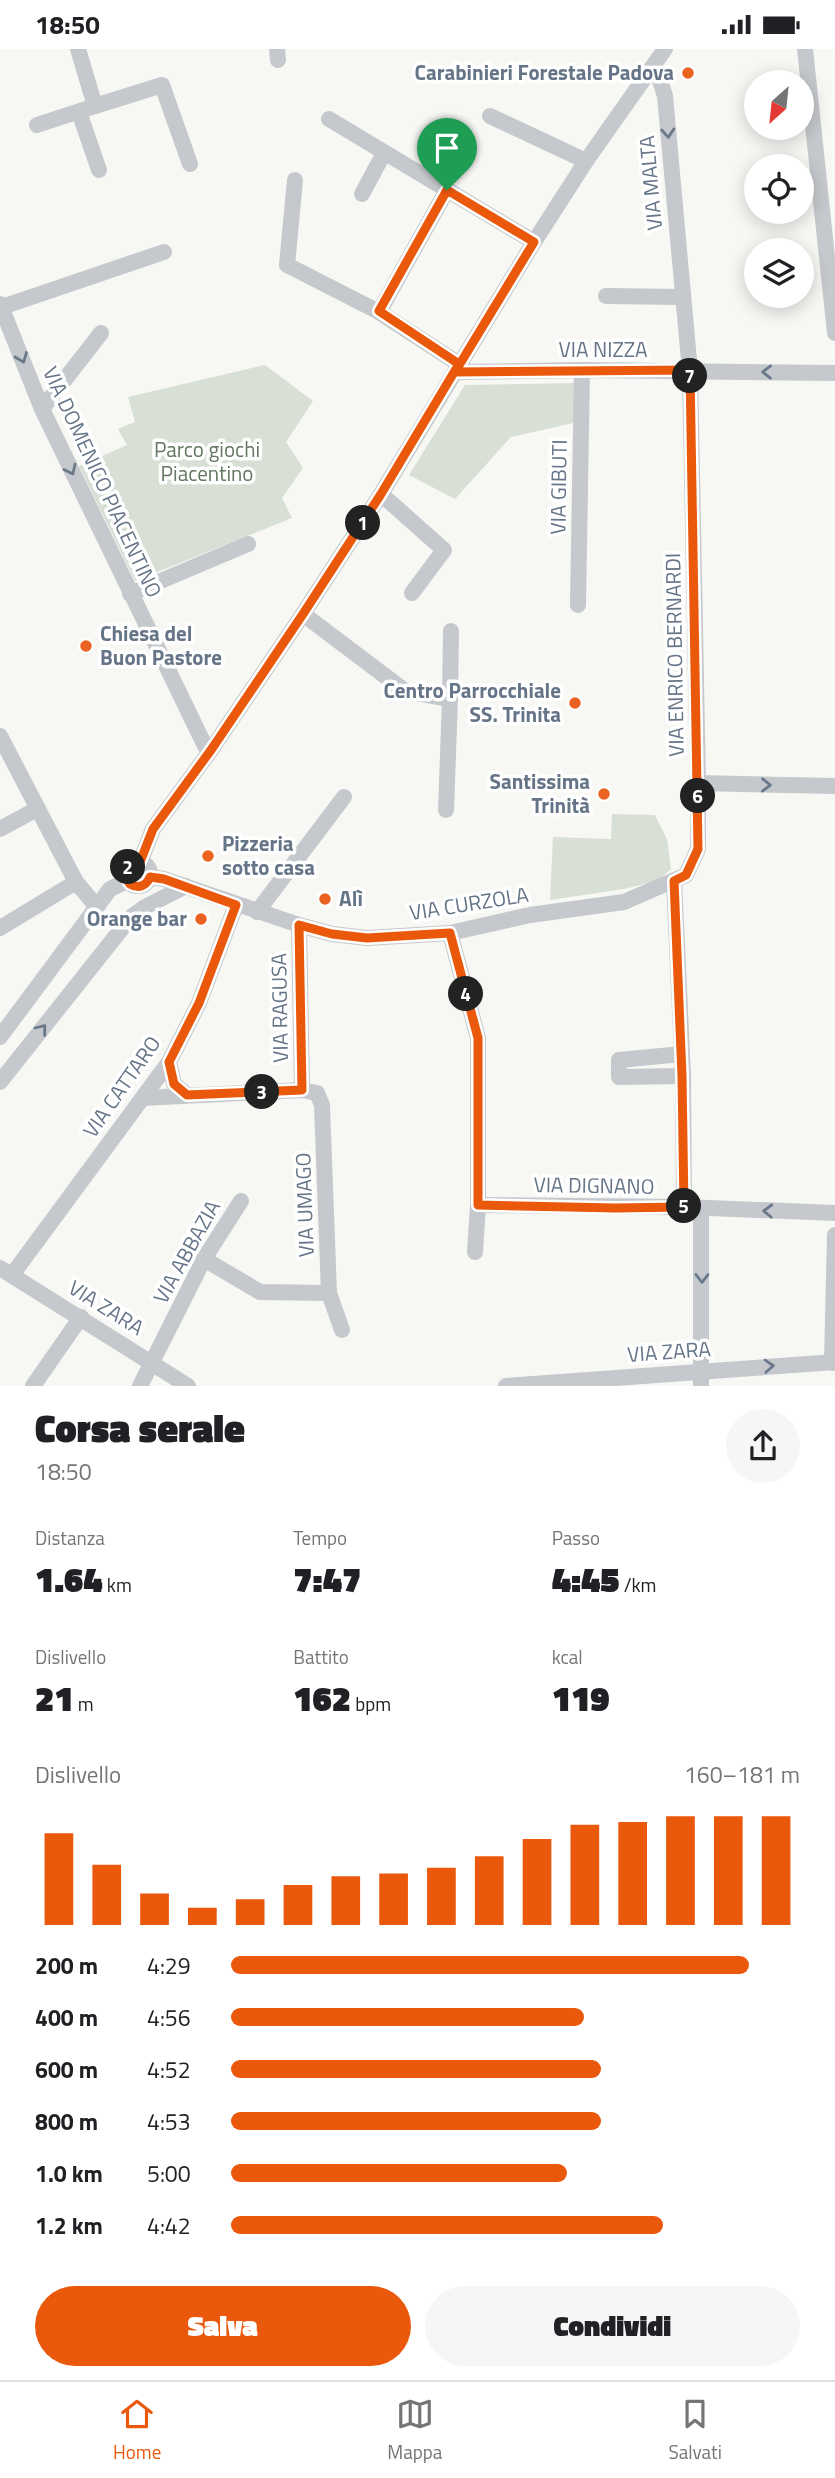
<!DOCTYPE html>
<html lang="it">
<head>
<meta charset="utf-8">
<style>
  :root { --surface:#fff; --page:#f6f6f6; --text:#202124; --muted:#757577; --line:#e0e0e0; --accent:#ea580c }
  body { margin:0; font-family:"Titillium Web",sans-serif; background:var(--page); color:var(--text); height:100vh; display:flex; flex-direction:column; font-size:26px; white-space:nowrap }
  * { box-sizing:border-box; margin:0 }
  p { font-size:23px; color:var(--muted) }
  .icon { flex:none; width:38px; height:38px; fill:none; stroke:currentColor; stroke-width:2; stroke-linecap:round; stroke-linejoin:round }
  .map { position:relative; height:1337px; overflow:hidden }
  .drawer { display:flex; flex-direction:column; background:var(--surface); flex:1 }
  .drawer>* { flex:none }
  .needle { width:46px; rotate:207deg }
  .buttons { position:absolute; left:744px; top:21px; display:grid; gap:14px }
  .buttons a { display:grid; place-items:center; width:70px; height:70px; border-radius:50%; background:var(--surface); box-shadow:0 4px 18px #0003; font-size:35px }
  .pin { position:absolute; display:grid; place-items:center; width:60px; height:60px; color:#fff; margin:-72px -30px; border-radius:50% 50% 50% 0; rotate:-45deg; box-shadow:0 0 7px #0007 }
  .pin .icon { rotate:45deg }
  .km { position:absolute; width:35px; height:35px; margin:-18px; border-radius:50%; background:#222; color:#fff; font-size:19px; line-height:35px; text-align:center }
  .round { display:grid; place-items:center; flex:none; width:74px; height:74px; border-radius:37px; background:var(--page) }
  .head { display:flex; align-items:center; justify-content:space-between; height:119px; padding:0 35px }
  h1 { font-size:38px; font-weight:800; line-height:52px }
  .stats { display:grid; grid-template-columns:repeat(3,1fr); gap:10px; height:119px; padding:7px 35px }
  .stats div { display:grid; align-content:center }
  .stats b { font-size:35px; font-weight:800 }
  .stats small { font-size:19px; font-weight:400 }
  .stats p { font-size:19px }
  .chart { height:196px; padding:14px 35px }
  .chart p { display:flex; justify-content:space-between }
  .chart svg { width:100%; height:126px; margin-top:7px; stroke:var(--accent); stroke-width:6 }
  .cta { display:flex; gap:14px; margin-top:auto; padding:14px 35px }
  .cta a { flex:1; height:80px; border-radius:42px; background:var(--accent); color:#fff; font-size:28px; font-weight:800; line-height:80px; text-align:center }
  .cta a+a { background:var(--page); color:var(--text) }
  ul { padding:0 35px; list-style:none; font-size:23px }
  li { display:grid; grid-template-columns:112px 84px 1fr; align-items:center; height:52px }
  li i { height:18px; border-radius:9px; background:var(--accent) }
  .status { display:flex; justify-content:space-between; align-items:center; height:49px; padding:0 35px; background:var(--surface); direction:ltr }
  .status svg { height:19px; fill:currentColor }
  .menu { display:flex; justify-content:space-around; align-items:center; height:98px; border-top:2px solid var(--line); background:var(--surface); font-size:19px; color:var(--muted) }
  .menu a { display:grid; justify-items:center; gap:4px }
  .menu .active { color:var(--accent) }
  .map>svg:first-child { display:block }
  .park { fill:#d8dfd5 }
  .lines { fill:none; stroke-linecap:round; stroke-linejoin:round }
  .minor { stroke:#c5c8cc; stroke-width:16 }
  .oneway { stroke:#6a798a }
  .route-casing { stroke:#fff; stroke-width:14 }
  .route { stroke:#ea580c; stroke-width:9 }
  .poi-dot { fill:#ea6321; stroke:#fff; stroke-width:2.5 }
  .labels { text-anchor:middle; stroke-width:7; stroke-linejoin:round; paint-order:stroke }
  .poi-label { font-size:21px; font-weight:bold; fill:#657587; stroke:#fff; text-anchor:end }
  .street-label { font-size:21px; fill:#657587; stroke:#fff }
  .park-label { font-size:21px; fill:#637860; stroke:#fff }
</style>
</head>
<body>
<div class="status"><b>18:50</b><svg viewBox="0 0 49 12"><path d="M0 12V9h3v3zM5 12V6h3v6zM10 12V3h3v9zM15 12V0h3v12zM26 1h20v11H26zM47 4h2v5h-2z"/></svg></div>
<div class="map">
<svg width="835" height="1337" viewBox="0 0 835 1337">
  <rect width="100%" height="100%" fill="#f7f8f4"/>
  <g class="park">
    <polygon points="265,316 313,352 286,393 303,419 282,449 292,469 135,532 79,417 127,396 118,380 135,373 128,348"/>
    <polygon points="581,334 578,373 511,388 455,450 409,426 465,336"/>
    <polygon points="612,765 655,766 667,790 671,820 657,832 624,840 550,851 553,788 611,790"/>
  </g>
  <g class="lines">
    <g class="minor">
      <polyline points="277,0 278,11"/>
      <polyline points="805,0 835,284"/>
      <polyline points="95,57 162,36 190,115"/>
      <polyline points="79,63 99,121"/>
      <polyline points="490,67 586,112"/>
      <polyline points="329,70 534,193"/>
      <polyline points="37,76 95,57 78,0"/>
      <polyline points="295,131 287,216 379,263 459,315"/>
      <polyline points="362,145 384,104"/>
      <polyline points="606,247 682,248"/>
      <polyline points="0,255 42,360 205,697 211,701"/>
      <polyline points="2,258 164,203"/>
      <polyline points="379,263 447,141"/>
      <polyline points="455,323 582,321 835,324"/>
      <polyline points="42,360 101,284"/>
      <polyline points="381,445 444,501 412,544"/>
      <polyline points="130,545 248,495"/>
      <polyline points="578,556 582,321"/>
      <polyline points="303,565 405,642 450,650 451,582"/>
      <polyline points="0,687 76,833 97,858"/>
      <polyline points="698,734 835,737"/>
      <polyline points="446,761 450,650"/>
      <polyline points="0,780 37,760"/>
      <circle cx="138" cy="825" r="12"/>
      <polyline points="140,813 153,780 211,701 303,565 381,445 534,193 586,112 665,0"/>
      <polyline points="150,828 164,830 299,876 332,885 367,889 450,884 530,866 624,853 686,826 698,800 698,734 690,322 665,47 659,28 650,22"/>
      <polyline points="674,832 683,1027 684,1158"/>
      <polyline points="257,863 344,748"/>
      <polyline points="299,876 302,1041"/>
      <polyline points="0,879 76,833"/>
      <polyline points="450,884 478,989 478,1156 475,1203"/>
      <polyline points="0,988 110,840 127,832"/>
      <polyline points="682,1005 619,1011 619,1028 683,1027"/>
      <polyline points="169,1013 174,1035 187,1046"/>
      <polyline points="0,1033 131,868 145,858 186,837"/>
      <polyline points="143,1049 302,1041 317,1044 322,1056 329,1244 342,1281"/>
      <polyline points="478,1156 684,1158 835,1164"/>
      <polyline points="204,1210 260,1243 329,1244"/>
      <polyline points="0,1219 188,1337"/>
      <polyline points="12,1226 169,1013 199,954 236,856"/>
      <polyline points="832,1314 835,1186"/>
      <polyline points="33,1337 81,1268"/>
      <polyline points="140,1337 204,1210 241,1152"/>
      <polyline points="506,1337 835,1313"/>
      <polyline points="701,1337 701,1161"/>
    </g>
  </g>
  <defs><path id="oneway-chevron" d="M-2-3.5L2.5 0L-2 3.5" fill="none" stroke-width="1.6" stroke-linecap="round" stroke-linejoin="round" transform="scale(1.75)"/></defs>
  <g class="oneway">
    <use href="#oneway-chevron" transform="translate(668 84) rotate(85)"/>
    <use href="#oneway-chevron" transform="translate(22 309) rotate(69)"/>
    <use href="#oneway-chevron" transform="translate(767 323) rotate(-179)"/>
    <use href="#oneway-chevron" transform="translate(71 421) rotate(64)"/>
    <use href="#oneway-chevron" transform="translate(766 736) rotate(1)"/>
    <use href="#oneway-chevron" transform="translate(42 980) rotate(-52)"/>
    <use href="#oneway-chevron" transform="translate(768 1162) rotate(-178)"/>
    <use href="#oneway-chevron" transform="translate(702 1229) rotate(90)"/>
    <use href="#oneway-chevron" transform="translate(769 1317) rotate(-3)"/>
  </g>
  <g class="lines">
    <defs>
      <path id="route" d="M447 141 379 262 459 315 381 445 303 565 211 701 153 780 140 813 131 815C125 822 124 828 130 835 139 840 146 837 150 828L164 830 236 856 199 954 169 1013 174 1035 187 1046 302 1041 299 876 332 885 367 889 450 884 478 989V1156L615 1159 684 1158 682 1027 674 832 686 826 698 800 690 321 455 323 534 193 447 141"/>
    </defs>
    <use href="#route" class="route-casing"/>
    <use href="#route" class="route"/>
  </g>
  <g class="poi-dot">
    <circle cx="688" cy="24" r="7"/>
    <circle cx="86" cy="597" r="7"/>
    <circle cx="575" cy="654" r="7"/>
    <circle cx="604" cy="745" r="7"/>
    <circle cx="208" cy="807" r="7"/>
    <circle cx="325" cy="850" r="7"/>
    <circle cx="201" cy="870" r="7"/>
  </g>
  <g class="labels">
    <g class="poi-label">
      <text x="674" y="31">Carabinieri Forestale Padova</text>
      <text x="100" y="592" text-anchor="start">Chiesa del<tspan x="100" dy="24">Buon Pastore</tspan></text>
      <text x="561" y="649">Centro Parrocchiale<tspan x="561" dy="24">SS. Trinita</tspan></text>
      <text x="590" y="740">Santissima<tspan x="590" dy="24">Trinità</tspan></text>
      <text x="222" y="802" text-anchor="start">Pizzeria<tspan x="222" dy="24">sotto casa</tspan></text>
      <text x="339" y="857" text-anchor="start">Alì</text>
      <text x="187" y="877">Orange bar</text>
    </g>
    <g class="street-label">
      <text transform="translate(651 134) rotate(-95)" y="7">VIA MALTA</text>
      <text x="603" y="308">VIA NIZZA</text>
      <text transform="translate(102 433) rotate(65)" y="7">VIA DOMENICO PIACENTINO</text>
      <text transform="translate(559 438) rotate(-89)" y="7">VIA GIBUTI</text>
      <text transform="translate(675 606) rotate(-91)" y="7">VIA ENRICO BERNARDI</text>
      <text transform="translate(469 855) rotate(-9)" y="7">VIA CURZOLA</text>
      <text transform="translate(280 959) rotate(-91)" y="7">VIA RAGUSA</text>
      <text transform="translate(122 1038) rotate(-55)" y="7">VIA CATTARO</text>
      <text transform="translate(594 1137) rotate(1)" y="7">VIA DIGNANO</text>
      <text transform="translate(305 1156) rotate(-92)" y="7">VIA UMAGO</text>
      <text transform="translate(187 1203) rotate(-61)" y="7">VIA ABBAZIA</text>
      <text transform="translate(106 1259) rotate(32)" y="7">VIA ZARA</text>
      <text transform="translate(669 1303) rotate(-4)" y="7">VIA ZARA</text>
    </g>
    <g class="park-label">
      <text x="207" y="408">Parco giochi<tspan x="207" dy="24">Piacentino</tspan></text>
    </g>
  </g>
</svg>
<div class="buttons">
<a><svg class="needle" viewBox="-14 -14 28 28"><path d="M0-13l5 13h-10z" fill="#e53935"/><path d="M0 13l5-13h-10z" fill="#757577"/></svg></a>
<a><svg class="icon" aria-label="locate" viewBox="0 0 24 24"><circle cx="12" cy="12" r="6"/><path d="M12 2v4M12 18v4M2 12h4M18 12h4"/></svg></a>
<a><svg class="icon" aria-label="layers" viewBox="0 0 24 24"><path d="M12 4l9 5-9 5-9-5zM3 14l9 5 9-5"/></svg></a>
</div>
<div class="pin" style="left:447px;top:141px;background:#1e9e55"><svg class="icon" aria-label="arrive" viewBox="0 0 24 24"><path d="M6 21V4h12l-3 4 3 4H6"/></svg></div>
<b class="km" style="left:363px;top:474px">1</b>
<b class="km" style="left:128px;top:818px">2</b>
<b class="km" style="left:262px;top:1043px">3</b>
<b class="km" style="left:466px;top:945px">4</b>
<b class="km" style="left:684px;top:1157px">5</b>
<b class="km" style="left:698px;top:747px">6</b>
<b class="km" style="left:690px;top:327px">7</b>
</div>
<section class="drawer">
<div class="head"><div><h1>Corsa serale</h1><p>18:50</p></div><a class="round"><svg class="icon" aria-label="share" viewBox="0 0 24 24"><path d="M12 15V3M7 8l5-5 5 5M5 13v7h14v-7"/></svg></a></div>
<div class="stats">
<div><p>Distanza</p><b>1.64<small> km</small></b></div>
<div><p>Tempo</p><b>7:47</b></div>
<div><p>Passo</p><b>4:45<small> /km</small></b></div>
</div>
<div class="stats">
<div><p>Dislivello</p><b>21<small> m</small></b></div>
<div><p>Battito</p><b>162<small> bpm</small></b></div>
<div><p>kcal</p><b>119</b></div>
</div>
<div class="chart"><p><span>Dislivello</span>160–181 m</p>
<svg viewBox="0 0 160 44" preserveAspectRatio="none"><path d="M5 44V12M15 44V23M25 44V33M35 44V38M45 44V35M55 44V30M65 44V27M75 44V26M85 44V24M95 44V20M105 44V14M115 44V9M125 44V8M135 44V6M145 44V6M155 44V6"/></svg>
</div>
<ul>
<li><b>200 m</b>4:29<i style="width:91%"></i></li>
<li><b>400 m</b>4:56<i style="width:62%"></i></li>
<li><b>600 m</b>4:52<i style="width:65%"></i></li>
<li><b>800 m</b>4:53<i style="width:65%"></i></li>
<li><b>1.0 km</b>5:00<i style="width:59%"></i></li>
<li><b>1.2 km</b>4:42<i style="width:76%"></i></li>
</ul>
<div class="cta"><a>Salva</a><a>Condividi</a></div>
</section>
<nav class="menu">
<a class="active"><svg class="icon" aria-label="home" viewBox="0 0 24 24"><path d="M3 11l9-7 9 7M6 9v11h12V9"/></svg>Home</a>
<a><svg class="icon" aria-label="map" viewBox="0 0 24 24"><path d="M3 6l6-2 6 2 6-2v14l-6 2-6-2-6 2zM9 4v14M15 6v14"/></svg>Mappa</a>
<a><svg class="icon" aria-label="saved" viewBox="0 0 24 24"><path d="M7 4h10v16l-5-4-5 4z"/></svg>Salvati</a>
</nav>
</body>
</html>
